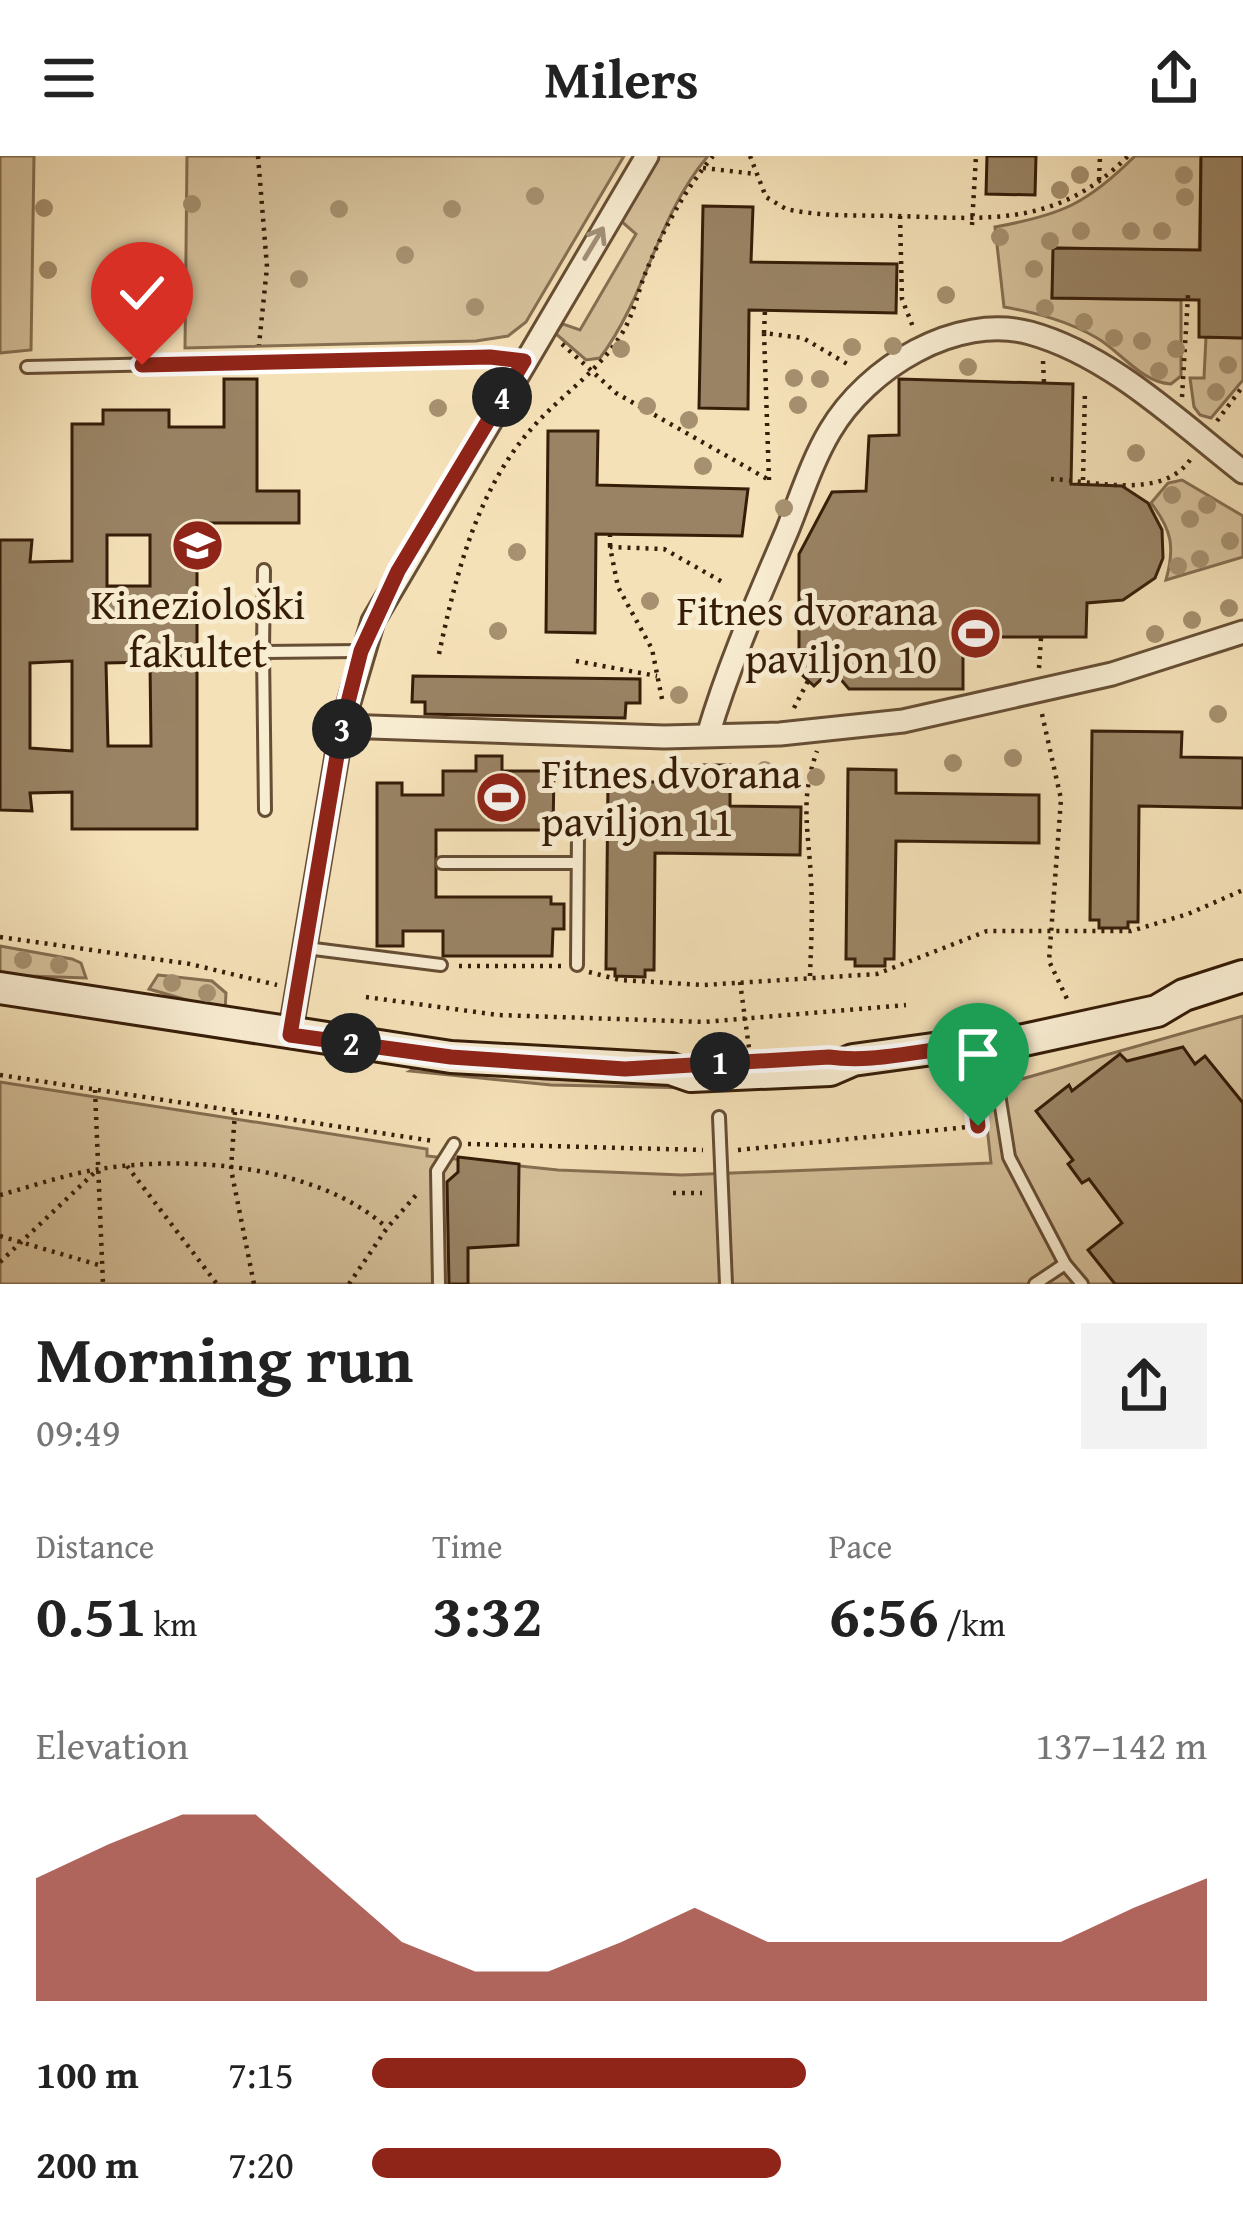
<!DOCTYPE html>
<html lang="en">
<head>
<meta charset="utf-8">
<style>
  :root { --surface:#fff; --page:#f2f2f2; --text:#222; --muted:#767676; --accent:#8f2418 }
  body { margin:0; font-family:"Gentium Book Plus",serif; background:var(--page); color:var(--text); height:100vh; display:flex; flex-direction:column; font-size:45px; white-space:nowrap }
  * { box-sizing:border-box; margin:0 }
  p { font-size:39px; color:var(--muted) }
  .icon { flex:none; width:66px; height:66px; fill:none; stroke:currentColor; stroke-width:2; stroke-linecap:round; stroke-linejoin:round }
  .map { position:relative; height:1128px; overflow:hidden }
  .panel { display:flex; flex-direction:column; background:var(--surface); flex:1 }
  .panel>* { flex:none }
  .pin { position:absolute; display:grid; place-items:center; width:102px; height:102px; color:#fff; margin:-123px -51px; border-radius:50% 50% 50% 0; rotate:-45deg; box-shadow:0 0 12px #0007 }
  .pin .icon { rotate:45deg }
  .km { position:absolute; width:60px; height:60px; margin:-30px; border-radius:50%; background:#222; color:#fff; font-size:33px; line-height:60px; text-align:center }
  .round { display:grid; place-items:center; flex:none; width:126px; height:126px; border-radius:0px; background:var(--page) }
  .summary { display:flex; align-items:center; justify-content:space-between; height:204px; padding:0 36px }
  h1 { font-size:66px; font-weight:700; line-height:90px }
  .metrics { display:grid; grid-template-columns:repeat(3,1fr); gap:18px; height:204px; padding:12px 36px }
  .metrics div { display:grid; align-content:center }
  .metrics b { font-size:60px; font-weight:700 }
  .metrics small { font-size:33px; font-weight:400 }
  .metrics p { font-size:33px }
  .chart { height:336px; padding:24px 36px }
  .chart p { display:flex; justify-content:space-between }
  .chart svg { width:100%; height:216px; margin-top:12px; fill:var(--accent); opacity:.7 }
  ul { padding:0 36px; list-style:none; font-size:39px }
  li { display:grid; grid-template-columns:192px 144px 1fr; align-items:center; height:90px }
  li i { height:30px; border-radius:15px; background:var(--accent) }
  header { display:flex; justify-content:space-between; align-items:center; height:156px; padding:0 36px; background:var(--surface); font-size:54px; font-weight:700 }
  .map>svg:first-child { display:block }
  .green { fill:#d5c09a; stroke:#866e51; stroke-width:3 }
  .building { fill:#998364; stroke:#361d08; stroke-width:3; fill-rule:evenodd }
  .lines { fill:none; stroke-linecap:round; stroke-linejoin:round }
  .lane-casing { stroke:#664e34; stroke-width:16 }
  .street-casing { stroke:#664e34; stroke-width:27 }
  .secondary-casing { stroke:#361d08; stroke-width:36 }
  .path { stroke:#361d08; stroke-width:4.5; stroke-dasharray:3 6; stroke-linecap:butt }
  .lane { stroke:#f8ecd1; stroke-width:10 }
  .street { stroke:#f8ecd1; stroke-width:21 }
  .secondary { stroke:#f8ecd1; stroke-width:30 }
  .tree { fill:#a6906f }
  .oneway { stroke:#a18f77 }
  .route-casing { stroke:#fff; stroke-width:24 }
  .route { stroke:#8f2418; stroke-width:15 }
  .labels { text-anchor:middle; stroke-width:10; stroke-linejoin:round; paint-order:stroke }
  .poi-label { font-size:42px; fill:#361d08; stroke:#f8ecd1 }
</style>
</head>
<body>
<header><svg class="icon" aria-label="menu" viewBox="0 0 24 24"><path d="M4 6h16M4 12h16M4 18h16"/></svg>Milers<svg class="icon" aria-label="share" viewBox="0 0 24 24"><path d="M12 15V3M7 8l5-5 5 5M5 13v7h14v-7"/></svg></header>
<div class="map">
<svg width="1243" height="1128" viewBox="0 0 1243 1128">
  <rect width="100%" height="100%" fill="#f5e1b8"/>
  <filter id="stains"><feTurbulence type="fractalNoise" baseFrequency=".00167" numOctaves="4"/><feColorMatrix values="0 0 0 0 .2 0 0 0 0 .09 0 0 0 0 .02 0 0 0 .5 -.17"/></filter>
  <radialGradient id="worn" r=".72"><stop offset=".6" stop-color="#630" stop-opacity="0"/><stop offset="1" stop-color="#630" stop-opacity=".3"/></radialGradient>
  <g class="green">
    <polygon points="0,0 34,0 31,194 0,197"/>
    <polygon points="187,0 624,0 526,166 508,180 476,185 185,192"/>
    <path d="M659 0H708C657 60 647 139 600 202L586 204 555 177 563 168 580 174 636 78 621 65Z"/>
    <path d="M1135 0H1201L1199 108 1178 94 1054 92 1052 142 1181 144V220L1171 228C1141 226 1121 196 1097 182 1068 165 1037 157 1004 151L995 71C1061 59 1087 48 1135 0Z"/>
    <polygon points="1206,181 1243,182 1243,224 1211,262 1200,259 1194,251 1190,222 1204,222"/>
    <path d="M1182 324 1243 360V401L1166 424C1175 391 1172 374 1151 347L1168 327Z"/>
    <polygon points="0,790 72,803 81,807 86,822 0,819"/>
    <polygon points="158,819 212,825 226,837 225,855 149,833"/>
    <polygon points="1243,860 1243,1128 0,1128 0,926 427,993 427,1000 558,1014 682,1019 991,1007 983,934"/>
    <polygon points="417,911 543,923 679,927 692,932 551,929 410,915"/>
  </g>
  <g class="building">
    <polygon points="987,0 1036,0 1035,39 986,38"/>
    <polygon points="1201,0 1243,0 1243,182 1199,181 1199,144 1052,142 1053,92 1200,94"/>
    <polygon points="703,50 753,51 751,106 897,108 896,157 749,154 748,253 699,252"/>
    <path d="M224 223H257V335H299V367H197V673H72V636L30 637 32 655 0 654V384H32L30 406 72 405V268H103V254H169V271H224ZM107 379H150V430H107ZM72 505V595L30 592V507ZM150 506 151 590H108L106 507Z"/>
    <polygon points="899,223 1073,228 1071,328 1122,330 1148,347 1162,374 1163,402 1155,422 1123,444 1087,447 1086,481 963,481 963,533 849,533 832,513 814,530 799,516 799,398 832,336 866,335 869,280 899,279"/>
    <polygon points="548,275 598,275 597,329 748,333 742,380 596,378 595,477 546,476"/>
    <polygon points="413,520 640,523 640,547 626,547 625,562 425,558 425,546 412,546"/>
    <polygon points="1092,575 1182,576 1181,601 1243,602 1243,652 1139,650 1138,766 1128,766 1128,772 1099,772 1099,764 1090,764"/>
    <polygon points="476,600 502,600 502,615 554,615 553,674 436,674 436,741 551,741 551,748 564,748 564,773 553,773 552,800 443,800 443,775 403,775 403,790 377,790 377,627 402,627 402,639 443,639 443,615 476,615"/>
    <polygon points="691,609 730,609 730,650 801,651 800,699 655,697 654,814 645,814 645,821 615,820 615,813 606,813 608,626 692,626"/>
    <polygon points="848,613 896,614 896,637 1039,639 1039,687 896,685 894,803 885,803 885,810 855,810 855,803 846,803"/>
    <polygon points="1183,891 1195,908 1205,900 1243,947 1243,1128 1115,1128 1088,1094 1122,1067 1089,1023 1082,1027 1068,1008 1073,1004 1036,955 1069,929 1072,935 1120,898 1127,905"/>
    <polygon points="458,1001 519,1008 518,1089 468,1092 468,1128 449,1128 447,1026 458,1016"/>
  </g>
  <g class="lines">
    <defs>
      <g id="lane">
        <polyline points="27,211 490,201 524,205"/>
        <polyline points="264,414 263,496 361,495"/>
        <polyline points="263,496 265,654"/>
        <polyline points="442,707 577,707"/>
        <polyline points="306,792 441,809"/>
        <polyline points="577,809 578,676"/>
        <polyline points="992,894 1009,1001 1065,1108 1082,1128"/>
        <polyline points="719,961 726,1128"/>
        <polyline points="439,1128 437,1015 454,988"/>
        <polyline points="1035,1128 1065,1108"/>
      </g>
      <g id="street">
        <polyline points="342,570 664,581 780,578 903,565 1112,518 1243,476"/>
        <path d="M708 579C729 508 758 443 787 375 800 343 812 305 830 275 867 212 956 157 1030 177 1110 199 1179 266 1243 316"/>
        <polyline points="290,879 342,570 373,465 647,0"/>
      </g>
      <polyline id="secondary" points="0,832 451,901 671,913 691,920 830,914 853,904 962,889 992,891 1157,855 1184,839 1243,820"/>
    </defs>
    <use href="#lane" class="lane-casing"/>
    <use href="#street" class="street-casing"/>
    <use href="#secondary" class="secondary-casing"/>
    <g class="path">
      <polyline points="258,0 267,111 259,189"/>
      <path d="M750 0 766 41 786 53C822 61 860 59 897 60 989 63 1058 71 1128 0"/>
      <polyline points="703,12 756,18"/>
      <polyline points="1099,24 1100,0"/>
      <polyline points="900,60 902,143 913,171"/>
      <polyline points="972,69 976,0"/>
      <polyline points="764,177 765,154"/>
      <polyline points="562,188 616,237 769,324"/>
      <polyline points="1043,205 1044,227"/>
      <polyline points="1182,241 1188,139"/>
      <polyline points="1217,265 1243,230"/>
      <path d="M1051 323C1094 325 1162 344 1190 304"/>
      <polyline points="769,324 764,177 803,182 849,209"/>
      <polyline points="1083,324 1085,234"/>
      <polyline points="610,378 610,391"/>
      <path d="M439 498C456 418 477 334 532 272 561 239 597 217 621 179 635 157 638 133 648 111 665 70 685 34 713 0"/>
      <polyline points="576,505 657,520"/>
      <polyline points="1039,512 1041,482"/>
      <polyline points="662,543 652,493 618,431 610,391 664,393 726,428"/>
      <polyline points="794,552 808,525"/>
      <polyline points="1042,558 1061,643 1049,805 1068,845"/>
      <polyline points="0,781 190,808 277,829"/>
      <polyline points="459,810 561,810"/>
      <polyline points="589,816 620,824 704,829 877,818 987,775 1131,775 1188,758 1243,734"/>
      <path d="M810 820C811 789 813 757 811 725 809 674 799 645 817 595"/>
      <polyline points="740,826 749,892"/>
      <polyline points="366,841 498,859 705,866 906,849"/>
      <polyline points="0,919 433,985"/>
      <polyline points="95,934 103,1128"/>
      <polyline points="235,956 231,1013 254,1128"/>
      <polyline points="468,988 703,994"/>
      <polyline points="738,994 978,970 971,916"/>
      <polyline points="127,1010 217,1128"/>
      <polyline points="673,1037 702,1037"/>
      <path d="M0 1039C33 1030 67 1018 100 1013 187 999 319 1009 387 1072"/>
      <polyline points="0,1080 102,1110"/>
      <polyline points="0,1106 94,1017"/>
      <polyline points="349,1128 387,1072 418,1037"/>
    </g>
    <use href="#lane" class="lane"/>
    <use href="#street" class="street"/>
    <use href="#secondary" class="secondary"/>
  </g>
  <g class="tree">
    <circle cx="1080" cy="19" r="9"/>
    <circle cx="1184" cy="19" r="9"/>
    <circle cx="1060" cy="34" r="9"/>
    <circle cx="535" cy="40" r="9"/>
    <circle cx="1185" cy="41" r="9"/>
    <circle cx="192" cy="48" r="9"/>
    <circle cx="44" cy="52" r="9"/>
    <circle cx="339" cy="53" r="9"/>
    <circle cx="452" cy="53" r="9"/>
    <circle cx="1081" cy="75" r="9"/>
    <circle cx="1131" cy="75" r="9"/>
    <circle cx="1162" cy="75" r="9"/>
    <circle cx="1000" cy="81" r="9"/>
    <circle cx="1050" cy="85" r="9"/>
    <circle cx="405" cy="99" r="9"/>
    <circle cx="1034" cy="113" r="9"/>
    <circle cx="48" cy="114" r="9"/>
    <circle cx="299" cy="123" r="9"/>
    <circle cx="946" cy="139" r="9"/>
    <circle cx="475" cy="151" r="9"/>
    <circle cx="1045" cy="152" r="9"/>
    <circle cx="1084" cy="166" r="9"/>
    <circle cx="1114" cy="182" r="9"/>
    <circle cx="1142" cy="185" r="9"/>
    <circle cx="893" cy="190" r="9"/>
    <circle cx="852" cy="191" r="9"/>
    <circle cx="621" cy="193" r="9"/>
    <circle cx="1176" cy="193" r="9"/>
    <circle cx="1228" cy="209" r="9"/>
    <circle cx="968" cy="211" r="9"/>
    <circle cx="1159" cy="215" r="9"/>
    <circle cx="794" cy="222" r="9"/>
    <circle cx="820" cy="223" r="9"/>
    <circle cx="1216" cy="236" r="9"/>
    <circle cx="798" cy="249" r="9"/>
    <circle cx="647" cy="250" r="9"/>
    <circle cx="438" cy="252" r="9"/>
    <circle cx="689" cy="264" r="9"/>
    <circle cx="1136" cy="297" r="9"/>
    <circle cx="703" cy="310" r="9"/>
    <circle cx="1172" cy="339" r="9"/>
    <circle cx="1207" cy="349" r="9"/>
    <circle cx="784" cy="352" r="9"/>
    <circle cx="1190" cy="363" r="9"/>
    <circle cx="1230" cy="385" r="9"/>
    <circle cx="517" cy="396" r="9"/>
    <circle cx="1200" cy="403" r="9"/>
    <circle cx="1178" cy="410" r="9"/>
    <circle cx="650" cy="445" r="9"/>
    <circle cx="1229" cy="452" r="9"/>
    <circle cx="1192" cy="464" r="9"/>
    <circle cx="498" cy="475" r="9"/>
    <circle cx="1155" cy="478" r="9"/>
    <circle cx="679" cy="539" r="9"/>
    <circle cx="1218" cy="558" r="9"/>
    <circle cx="1013" cy="602" r="9"/>
    <circle cx="953" cy="607" r="9"/>
    <circle cx="765" cy="614" r="9"/>
    <circle cx="816" cy="621" r="9"/>
    <circle cx="23" cy="804" r="9"/>
    <circle cx="59" cy="809" r="9"/>
    <circle cx="172" cy="827" r="9"/>
    <circle cx="207" cy="837" r="9"/>
  </g>
  <defs><path id="oneway-shaft" d="M-6 0H5M1.5-3L5.5 0L1.5 3" fill="none" stroke-width="1.6" stroke-linecap="round" stroke-linejoin="round" transform="scale(3)"/></defs>
  <use class="oneway" href="#oneway-shaft" transform="translate(594 87) rotate(-59)"/>
  <g class="lines">
    <defs>
      <path id="route" d="M142 209 490 201 524 205 398 415 361 495 342 570 290 879 451 901 625 913 829 901C883 909 937 887 992 891L994 908 971 913 978 970"/>
    </defs>
    <use href="#route" class="route-casing"/>
    <use href="#route" class="route"/>
  </g>
  <defs>
    <symbol id="university-disc" viewBox="-11 -11 22 22"><circle r="9.5" fill="#8f2418" stroke="#f8ecd1"/><path d="M0-5L7-2L0 1L-7-2ZM-4 1L0 2.5L4 1V4Q0 6-4 4Z" fill="#fff"/></symbol>
    <symbol id="stadium-disc" viewBox="-11 -11 22 22"><circle r="9.5" fill="#8f2418" stroke="#f8ecd1"/><path d="M0-5a6.5 5 0 1 0 0 10a6.5 5 0 1 0 0-10ZM-3.5-1.8h7v3.6h-7Z" fill="#fff"/></symbol>
  </defs>
  <g fill-rule="evenodd">
    <use href="#university-disc" x="168" y="360" width="59" height="59"/>
    <use href="#stadium-disc" x="946" y="448" width="59" height="59"/>
    <use href="#stadium-disc" x="472" y="612" width="59" height="59"/>
  </g>
  <g class="labels">
    <g class="poi-label">
      <text x="198" y="463">Kineziološki<tspan x="198" dy="48">fakultet</tspan></text>
      <text x="937" y="469" text-anchor="end">Fitnes dvorana<tspan x="937" dy="48">paviljon 10</tspan></text>
      <text x="541" y="632" text-anchor="start">Fitnes dvorana<tspan x="541" dy="48">paviljon 11</tspan></text>
    </g>
  </g>
  <rect width="100%" height="100%" filter="url(#stains)"/>
  <rect width="100%" height="100%" fill="url(#worn)"/>
</svg>
<div class="pin" style="left:978px;top:970px;background:#1e9e55"><svg class="icon" aria-label="arrive" viewBox="0 0 24 24"><path d="M6 21V4h12l-3 4 3 4H6"/></svg></div>
<div class="pin" style="left:142px;top:209px;background:#d93025"><svg class="icon" aria-label="check" viewBox="0 0 24 24"><path d="M5 12l5 5 9-10"/></svg></div>
<b class="km" style="left:720px;top:906px">1</b>
<b class="km" style="left:351px;top:887px">2</b>
<b class="km" style="left:342px;top:573px">3</b>
<b class="km" style="left:502px;top:241px">4</b>
</div>
<section class="panel">
<div class="summary"><div><h1>Morning run</h1><p>09:49</p></div><a class="round"><svg class="icon" aria-label="share" viewBox="0 0 24 24"><path d="M12 15V3M7 8l5-5 5 5M5 13v7h14v-7"/></svg></a></div>
<div class="metrics">
<div><p>Distance</p><b>0.51<small> km</small></b></div>
<div><p>Time</p><b>3:32</b></div>
<div><p>Pace</p><b>6:56<small> /km</small></b></div>
</div>
<div class="chart"><p><span>Elevation</span>137–142 m</p>
<svg viewBox="0 0 160 44" preserveAspectRatio="none"><path d="M0 44V19L10 12L20 6L30 6L40 19L50 32L60 38L70 38L80 32L90 25L100 32L110 32L120 32L130 32L140 32L150 25L160 19V44z"/></svg>
</div>
<ul>
<li><b>100 m</b>7:15<i style="width:52%"></i></li>
<li><b>200 m</b>7:20<i style="width:49%"></i></li>
</ul>
</section>
</body>
</html>
